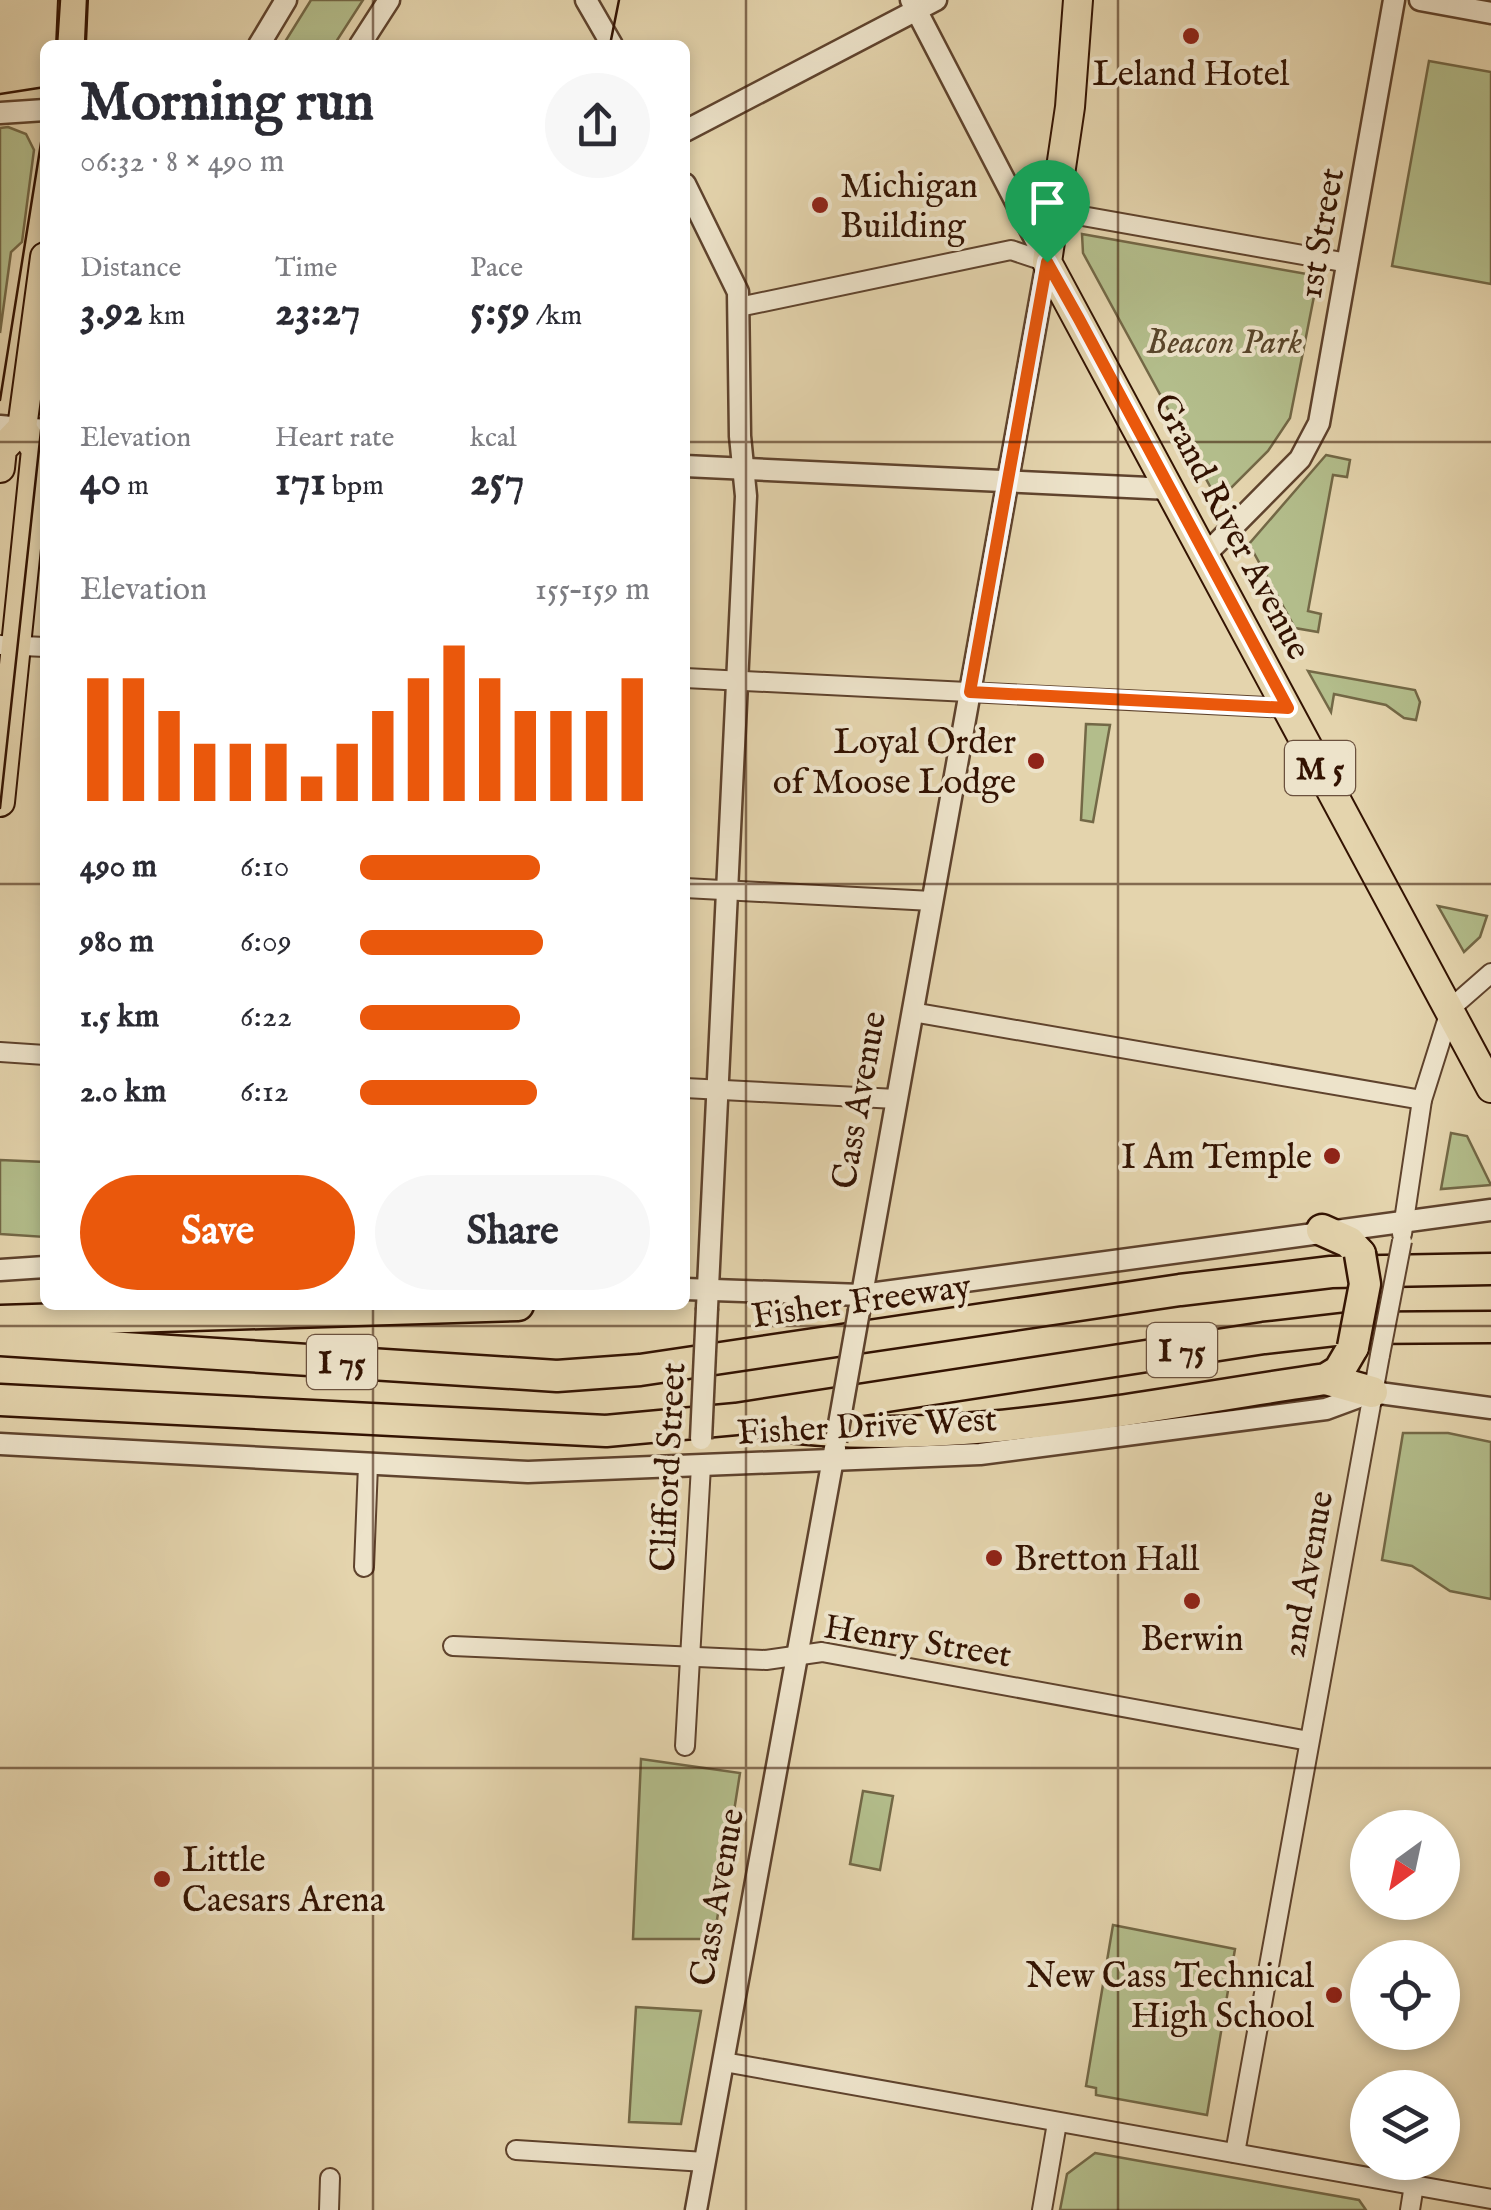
<!DOCTYPE html>
<html lang="en">
<head>
<meta charset="utf-8">
<style>
  :root { --surface:#fff; --page:#f7f7f7; --text:#2b2b33; --muted:#7c7c81; --accent:#ea580c }
  body { margin:0; font-family:"IM FELL English",serif; background:var(--page); color:var(--text); height:100vh; display:flex; flex-direction:column; font-size:38px; white-space:nowrap }
  * { box-sizing:border-box; margin:0 }
  p { font-size:32px; color:var(--muted) }
  .icon { flex:none; width:55px; height:55px; fill:none; stroke:currentColor; stroke-width:2; stroke-linecap:round; stroke-linejoin:round }
  .map { position:relative; flex:1; overflow:hidden }
  .details { position:absolute; left:40px; top:40px; width:650px; height:1270px; display:flex; flex-direction:column; background:var(--surface); border-radius:15px; box-shadow:0 5px 15px #0003 }
  .details>* { flex:none }
  .needle { width:65px; rotate:213deg }
  .buttons { position:absolute; left:1350px; top:1810px; display:grid; gap:20px }
  .buttons a { display:grid; place-items:center; width:110px; height:110px; border-radius:50%; background:var(--surface); box-shadow:0 5px 15px #0003; font-size:50px }
  .pin { position:absolute; display:grid; place-items:center; width:85px; height:85px; color:#fff; margin:-102px -42px; border-radius:50% 50% 50% 0; rotate:-45deg; box-shadow:0 0 10px #0007 }
  .pin .icon { rotate:45deg }
  .round { display:grid; place-items:center; flex:none; width:105px; height:105px; border-radius:52px; background:var(--page) }
  .headline { display:flex; align-items:center; justify-content:space-between; height:170px; padding:0 40px }
  h1 { font-size:55px; font-weight:800; line-height:75px }
  .figures { display:grid; grid-template-columns:repeat(3,1fr); gap:15px; height:170px; padding:10px 40px }
  .figures div { display:grid; align-content:center }
  .figures b { font-size:42px; font-weight:800 }
  .figures small { font-size:28px; font-weight:400 }
  .figures p { font-size:28px }
  .chart { height:280px; padding:20px 40px }
  .chart p { display:flex; justify-content:space-between }
  .chart svg { width:100%; height:180px; margin-top:10px; stroke:var(--accent); stroke-width:6 }
  .cta { display:flex; gap:20px; margin-top:auto; padding:20px 40px }
  .cta a { flex:1; height:115px; border-radius:60px; background:var(--accent); color:#fff; font-size:40px; font-weight:800; line-height:115px; text-align:center }
  .cta a+a { background:var(--page); color:var(--text) }
  ul { padding:0 40px; list-style:none; font-size:32px }
  li { display:grid; grid-template-columns:160px 120px 1fr; align-items:center; height:75px }
  li i { height:25px; border-radius:12px; background:var(--accent) }
  .map>svg:first-child { display:block }
  .green { fill:#b3bd8b; stroke:#736846; stroke-width:2.5 }
  .lines { fill:none; stroke-linecap:round; stroke-linejoin:round }
  .minor-casing { stroke:#5f432d; stroke-width:22 }
  .tertiary-casing { stroke:#5f432d; stroke-width:25 }
  .primary-casing { stroke:#331302; stroke-width:32 }
  .motorway-casing { stroke:#331302; stroke-width:35 }
  .minor { stroke:#ede3ca; stroke-width:18 }
  .tertiary { stroke:#ede3ca; stroke-width:20 }
  .primary { stroke:#e4d4ad; stroke-width:28 }
  .motorway { stroke:#e4d4ad; stroke-width:30 }
  .tram { stroke:#331302; stroke-width:2.5 }
  .minor-bridge-casing { stroke:#5f432d; stroke-width:22; stroke-linecap:butt }
  .tertiary-bridge-casing { stroke:#5f432d; stroke-width:25; stroke-linecap:butt }
  .motorway-bridge-casing { stroke:#331302; stroke-width:35; stroke-linecap:butt }
  .minor-bridge { stroke:#ede3ca; stroke-width:18 }
  .tertiary-bridge { stroke:#ede3ca; stroke-width:20 }
  .motorway-bridge { stroke:#e4d4ad; stroke-width:30 }
  .route-casing { stroke:#fff; stroke-width:20 }
  .route { stroke:#ea580c; stroke-width:12 }
  .grid { fill:none; stroke:#331302; stroke-width:2.5; stroke-opacity:0.55 }
  .poi-dot { fill:#8f2418; stroke:#ede3ca; stroke-width:4 }
  .labels { text-anchor:middle; stroke-width:8; stroke-linejoin:round; paint-order:stroke }
  .shield { fill:#ede3ca; stroke:#6b513e; stroke-width:2.5 }
  .shield-label { font-size:32px; font-weight:bold; fill:#331302 }
  .poi-label { font-size:35px; fill:#331302; stroke:#ede3ca; text-anchor:start }
  .street-label { font-size:35px; fill:#331302; stroke:#ede3ca }
  .park-label { font-size:35px; font-style:italic; fill:#59462b; stroke:#ede3ca }
</style>
</head>
<body>
<div class="map">
<svg width="1491" height="2210" viewBox="0 0 1491 2210">
  <rect width="100%" height="100%" fill="#e4d4ad"/>
  <filter id="stains"><feTurbulence type="fractalNoise" baseFrequency=".002" numOctaves="4"/><feColorMatrix values="0 0 0 0 .2 0 0 0 0 .09 0 0 0 0 .02 0 0 0 .5 -.17"/></filter>
  <radialGradient id="worn" r=".72"><stop offset=".6" stop-color="#630" stop-opacity="0"/><stop offset="1" stop-color="#630" stop-opacity=".3"/></radialGradient>
  <g class="green">
    <polygon points="311,0 363,0 334,45 283,45"/>
    <polygon points="1429,61 1491,72 1491,284 1392,266"/>
    <polygon points="8,127 26,134 34,150 22,242 11,252 0,333 0,128"/>
    <polygon points="1082,234 1318,276 1290,418 1268,451 1218,501 1083,253"/>
    <polygon points="1326,455 1350,460 1347,477 1333,475 1308,611 1321,614 1318,632 1295,628 1249,544"/>
    <polygon points="1308,671 1415,690 1420,702 1416,720 1404,718 1386,705 1334,694 1331,712"/>
    <polygon points="1086,724 1110,725 1093,822 1081,820"/>
    <polygon points="1438,906 1487,916 1480,937 1464,952"/>
    <polygon points="1451,1133 1467,1136 1491,1185 1441,1189"/>
    <polygon points="0,1160 45,1162 45,1237 0,1234"/>
    <polygon points="1403,1433 1448,1433 1491,1442 1491,1599 1450,1591 1412,1566 1382,1560"/>
    <polygon points="641,1759 740,1773 714,1939 633,1939"/>
    <polygon points="863,1791 893,1796 880,1870 850,1864"/>
    <polygon points="1113,1925 1235,1949 1207,2115 1096,2095 1096,2088 1086,2086"/>
    <polygon points="636,2007 701,2011 681,2124 629,2122"/>
    <polygon points="1095,2153 1359,2200 1366,2210 1060,2210 1067,2174"/>
  </g>
  <g class="lines">
    <defs>
      <g id="minor">
        <polyline points="1054,211 1348,263"/>
        <polyline points="739,307 1011,250 1047,262"/>
        <polyline points="0,645 45,647"/>
        <polyline points="685,678 1288,708"/>
        <polyline points="685,888 932,901"/>
        <polyline points="912,1012 1422,1100"/>
        <polyline points="0,1052 45,1055"/>
        <polyline points="685,1088 896,1099"/>
        <polyline points="1402,1234 1422,1100 1451,1008 1491,973"/>
        <polyline points="364,1567 368,1465"/>
        <polyline points="453,1646 766,1660 822,1652 1309,1741"/>
        <polyline points="685,1746 701,1466"/>
        <polyline points="724,2062 1491,2199"/>
        <polyline points="516,2150 705,2162"/>
        <polyline points="1235,2153 1380,1355"/>
        <polyline points="329,2210 330,2178"/>
        <polyline points="1042,2210 1057,2123"/>
        <polyline points="1410,2210 1414,2185"/>
      </g>
      <g id="tertiary">
        <polyline points="586,0 612,45"/>
        <polyline points="1420,0 1491,13"/>
        <polyline points="259,45 286,0"/>
        <polyline points="360,45 389,0"/>
        <polyline points="0,113 45,110"/>
        <polyline points="685,131 936,0"/>
        <polyline points="685,184 738,292 740,436 746,496 707,1308"/>
        <polyline points="0,426 45,430"/>
        <polyline points="685,466 1170,489"/>
        <polyline points="1205,555 1300,459 1319,423 1394,0"/>
        <polyline points="0,1270 45,1267"/>
        <polyline points="685,1289 862,1295 1491,1210"/>
        <polyline points="859,1311 1047,262 911,0"/>
        <polyline points="0,1444 528,1472 980,1454 1326,1409 1372,1392 1491,1408"/>
        <polyline points="696,2210 835,1448"/>
      </g>
      <g id="primary">
        <polyline points="1078,0 1070,107 1047,262 1491,1088"/>
        <polyline points="71,45 73,0"/>
        <polyline points="0,468 2,449 22,428 45,257"/>
        <polyline points="0,802 36,450 22,428"/>
      </g>
      <g id="motorway">
        <polyline points="1322,1230 1349,1242 1360,1254"/>
        <polyline points="0,1321 518,1305"/>
        <polyline points="0,1340 557,1376 640,1370 1180,1290 1331,1272 1491,1269"/>
        <polyline points="1326,1379 1372,1392"/>
        <polyline points="0,1400 606,1431 736,1419 1264,1338 1352,1328 1491,1327"/>
        <path d="M766 1424C941 1451 1149 1404 1326 1379L1339 1371 1353 1347"/>
      </g>
    </defs>
    <use href="#minor" class="minor-casing"/>
    <use href="#tertiary" class="tertiary-casing"/>
    <use href="#primary" class="primary-casing"/>
    <use href="#motorway" class="motorway-casing"/>
    <use href="#minor" class="minor"/>
    <use href="#tertiary" class="tertiary"/>
    <use href="#primary" class="primary"/>
    <use href="#motorway" class="motorway"/>
    <g class="tram">
      <polyline points="57,45 60,0"/>
      <polyline points="85,45 87,0"/>
      <polyline points="610,45 619,0"/>
      <polyline points="0,94 45,87"/>
      <polyline points="0,400 45,118"/>
      <polyline points="0,808 45,394"/>
    </g>
    <defs>
      <polyline id="minor-bridge" points="1380,1355 1402,1241"/>
      <g id="tertiary-bridge">
        <polyline points="701,1439 707,1308"/>
        <polyline points="836,1441 859,1311"/>
      </g>
      <polyline id="motorway-bridge" points="1353,1347 1365,1284 1360,1254"/>
    </defs>
    <use href="#minor-bridge" class="minor-bridge-casing"/>
    <use href="#tertiary-bridge" class="tertiary-bridge-casing"/>
    <use href="#motorway-bridge" class="motorway-bridge-casing"/>
    <use href="#minor-bridge" class="minor-bridge"/>
    <use href="#tertiary-bridge" class="tertiary-bridge"/>
    <use href="#motorway-bridge" class="motorway-bridge"/>
  </g>
  <g class="lines">
    <defs>
      <polygon id="route" points="1047,262 1079,319 1288,708 970,692"/>
    </defs>
    <use href="#route" class="route-casing"/>
    <use href="#route" class="route"/>
  </g>
  <path class="grid" d="M373 0V45M746 0V2210M1118 0V2210M0 442H45M685 442H1491M0 884H45M685 884H1491M373 1305V2210M0 1326H1491M0 1768H1491"/>
  <g class="poi-dot">
    <circle cx="1191" cy="36" r="10"/>
    <circle cx="820" cy="205" r="10"/>
    <circle cx="1036" cy="761" r="10"/>
    <circle cx="1332" cy="1156" r="10"/>
    <circle cx="994" cy="1558" r="10"/>
    <circle cx="1192" cy="1601" r="10"/>
    <circle cx="162" cy="1879" r="10"/>
    <circle cx="1334" cy="1995" r="10"/>
  </g>
  <g class="labels">
    <g class="shield">
      <rect x="1285" y="741" width="70" height="54" rx="8"/>
      <rect x="1147" y="1323" width="70" height="54" rx="8"/>
      <rect x="307" y="1335" width="70" height="54" rx="8"/>
    </g>
    <g class="shield-label">
      <text x="1320" y="779">M 5</text>
      <text x="1182" y="1361">I 75</text>
      <text x="342" y="1373">I 75</text>
    </g>
    <g class="poi-label">
      <text x="1191" y="85" text-anchor="middle">Leland Hotel</text>
      <text x="840" y="197">Michigan<tspan x="840" dy="40">Building</tspan></text>
      <text x="1016" y="753" text-anchor="end">Loyal Order<tspan x="1016" dy="40">of Moose Lodge</tspan></text>
      <text x="1312" y="1168" text-anchor="end">I Am Temple</text>
      <text x="1014" y="1570">Bretton Hall</text>
      <text x="1192" y="1650" text-anchor="middle">Berwin</text>
      <text x="182" y="1871">Little<tspan x="182" dy="40">Caesars Arena</tspan></text>
      <text x="1314" y="1987" text-anchor="end">New Cass Technical<tspan x="1314" dy="40">High School</tspan></text>
    </g>
    <g class="street-label">
      <text transform="translate(1320 233) rotate(-80)" y="12">1st Street</text>
      <text transform="translate(1233 526) rotate(62)" y="12">Grand River Avenue</text>
      <text transform="translate(858 1100) rotate(-80)" y="12">Cass Avenue</text>
      <text transform="translate(861 1300) rotate(-8)" y="12">Fisher Freeway</text>
      <text transform="translate(867 1425) rotate(-3)" y="12">Fisher Drive West</text>
      <text transform="translate(667 1467) rotate(-87)" y="12">Clifford Street</text>
      <text transform="translate(1306 1574) rotate(-80)" y="12">2nd Avenue</text>
      <text transform="translate(918 1640) rotate(9)" y="12">Henry Street</text>
      <text transform="translate(716 1897) rotate(-80)" y="12">Cass Avenue</text>
    </g>
    <g class="park-label">
      <text x="1224" y="353">Beacon Park</text>
    </g>
  </g>
  <rect width="100%" height="100%" filter="url(#stains)"/>
  <rect width="100%" height="100%" fill="url(#worn)"/>
</svg>
<div class="buttons">
<a><svg class="needle" viewBox="-14 -14 28 28"><path d="M0-13l5 13h-10z" fill="#e53935"/><path d="M0 13l5-13h-10z" fill="#7c7c81"/></svg></a>
<a><svg class="icon" aria-label="locate" viewBox="0 0 24 24"><circle cx="12" cy="12" r="6"/><path d="M12 2v4M12 18v4M2 12h4M18 12h4"/></svg></a>
<a><svg class="icon" aria-label="layers" viewBox="0 0 24 24"><path d="M12 4l9 5-9 5-9-5zM3 14l9 5 9-5"/></svg></a>
</div>
<div class="pin" style="left:1047px;top:262px;background:#1e9e55"><svg class="icon" aria-label="arrive" viewBox="0 0 24 24"><path d="M6 21V4h12l-3 4 3 4H6"/></svg></div>
<section class="details">
<div class="headline"><div><h1>Morning run</h1><p>06:32 · 8 × 490 m</p></div><a class="round"><svg class="icon" aria-label="share" viewBox="0 0 24 24"><path d="M12 15V3M7 8l5-5 5 5M5 13v7h14v-7"/></svg></a></div>
<div class="figures">
<div><p>Distance</p><b>3.92<small> km</small></b></div>
<div><p>Time</p><b>23:27</b></div>
<div><p>Pace</p><b>5:59<small> /km</small></b></div>
</div>
<div class="figures">
<div><p>Elevation</p><b>40<small> m</small></b></div>
<div><p>Heart rate</p><b>171<small> bpm</small></b></div>
<div><p>kcal</p><b>257</b></div>
</div>
<div class="chart"><p><span>Elevation</span>155–159 m</p>
<svg viewBox="0 0 160 44" preserveAspectRatio="none"><path d="M5 44V14M15 44V14M25 44V22M35 44V30M45 44V30M55 44V30M65 44V38M75 44V30M85 44V22M95 44V14M105 44V6M115 44V14M125 44V22M135 44V22M145 44V22M155 44V14"/></svg>
</div>
<ul>
<li><b>490 m</b>6:10<i style="width:62%"></i></li>
<li><b>980 m</b>6:09<i style="width:63%"></i></li>
<li><b>1.5 km</b>6:22<i style="width:55%"></i></li>
<li><b>2.0 km</b>6:12<i style="width:61%"></i></li>
</ul>
<div class="cta"><a>Save</a><a>Share</a></div>
</section>
</div>
</body>
</html>
